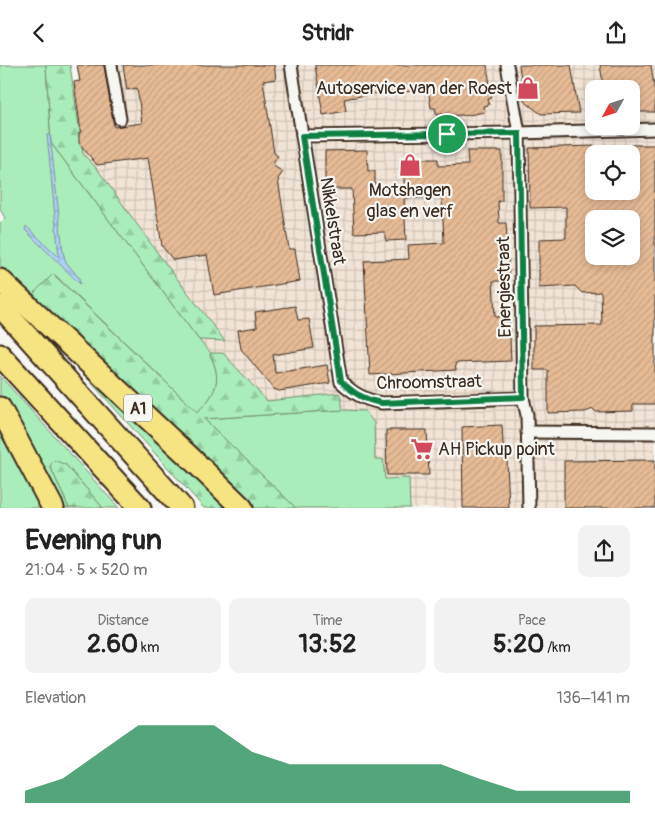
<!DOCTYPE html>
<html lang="en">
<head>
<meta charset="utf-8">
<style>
  :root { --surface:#fff; --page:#f2f2f2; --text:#222; --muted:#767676; --accent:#0b8043 }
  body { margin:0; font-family:Pangolin,sans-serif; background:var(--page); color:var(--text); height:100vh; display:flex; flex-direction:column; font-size:19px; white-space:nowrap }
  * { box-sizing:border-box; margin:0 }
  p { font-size:16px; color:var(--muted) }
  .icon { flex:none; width:28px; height:28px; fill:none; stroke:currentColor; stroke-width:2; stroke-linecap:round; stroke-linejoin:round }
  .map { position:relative; height:443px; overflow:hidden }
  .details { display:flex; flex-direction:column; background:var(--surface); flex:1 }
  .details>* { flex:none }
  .needle { width:32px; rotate:230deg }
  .tools { position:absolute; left:585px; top:15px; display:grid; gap:10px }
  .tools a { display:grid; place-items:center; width:55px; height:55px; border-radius:10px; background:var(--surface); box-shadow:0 2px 8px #0003; font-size:25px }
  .pin { position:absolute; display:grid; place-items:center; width:42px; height:42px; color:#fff; margin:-21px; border:2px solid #fff; border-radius:50%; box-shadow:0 1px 5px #0007 }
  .round { display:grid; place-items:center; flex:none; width:52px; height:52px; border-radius:10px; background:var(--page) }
  .head { display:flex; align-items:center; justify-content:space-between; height:85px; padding:0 25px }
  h1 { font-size:28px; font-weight:700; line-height:38px }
  .figures { display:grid; grid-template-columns:repeat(3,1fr); gap:8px; height:85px; padding:5px 25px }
  .figures div { display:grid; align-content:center; border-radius:10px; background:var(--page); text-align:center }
  .figures b { font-size:25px; font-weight:700 }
  .figures small { font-size:14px; font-weight:400 }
  .figures p { font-size:14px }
  .chart { height:140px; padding:10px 25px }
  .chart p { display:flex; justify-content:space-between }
  .chart svg { width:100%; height:90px; margin-top:5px; fill:var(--accent); opacity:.7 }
  header { display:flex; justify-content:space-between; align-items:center; height:65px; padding:0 25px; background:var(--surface); font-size:22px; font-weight:700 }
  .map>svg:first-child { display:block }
  .industrial { fill:url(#industrial-grid); fill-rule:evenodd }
  .green { fill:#a9eeba; stroke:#728c6c }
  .forest { fill:url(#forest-firs); stroke:#728c6c }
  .water { fill:url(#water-waves); stroke:#7f8ea0 }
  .building { fill:url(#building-hatch); stroke:#3b2a1e; fill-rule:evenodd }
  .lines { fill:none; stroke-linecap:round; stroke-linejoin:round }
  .minor-casing { stroke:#3b2a1e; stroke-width:15 }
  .motorway-casing { stroke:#3b2a1e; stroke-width:25 }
  .minor { stroke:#f6f6f2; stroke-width:11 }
  .motorway { stroke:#f6e381; stroke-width:21 }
  .route-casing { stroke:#fff; stroke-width:10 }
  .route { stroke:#0b8043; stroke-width:6 }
  .labels { text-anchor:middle; stroke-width:4.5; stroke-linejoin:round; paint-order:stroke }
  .shield { fill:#f6f6f2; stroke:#73675e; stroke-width:1 }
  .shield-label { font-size:16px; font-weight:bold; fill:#3b2a1e }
  .poi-label { font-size:18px; fill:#3b2a1e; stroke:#f6f6f2; text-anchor:end }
  .street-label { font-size:18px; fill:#3b2a1e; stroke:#f6f6f2 }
</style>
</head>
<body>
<header><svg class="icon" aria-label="back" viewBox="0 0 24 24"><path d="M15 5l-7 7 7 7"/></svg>Stridr<svg class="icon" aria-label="share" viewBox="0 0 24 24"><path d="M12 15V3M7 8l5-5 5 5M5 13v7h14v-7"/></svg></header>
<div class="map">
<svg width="655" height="443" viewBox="0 0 655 443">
  <defs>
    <pattern id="industrial-grid" width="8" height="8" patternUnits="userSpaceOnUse" patternTransform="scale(1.25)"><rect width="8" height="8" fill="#f1e4d6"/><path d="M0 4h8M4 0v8" fill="none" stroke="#d0c4b7"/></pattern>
    <pattern id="forest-firs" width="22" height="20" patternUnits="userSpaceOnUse" patternTransform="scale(1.25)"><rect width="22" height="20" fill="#a9eeba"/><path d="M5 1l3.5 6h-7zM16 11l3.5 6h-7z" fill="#92cc9f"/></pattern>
    <pattern id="water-waves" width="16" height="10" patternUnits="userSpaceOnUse" patternTransform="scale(1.25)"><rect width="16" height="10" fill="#add1f6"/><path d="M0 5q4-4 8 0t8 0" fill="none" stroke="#96b4d2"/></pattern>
    <pattern id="building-hatch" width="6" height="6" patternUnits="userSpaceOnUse" patternTransform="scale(1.25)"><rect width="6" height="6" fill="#e6bb96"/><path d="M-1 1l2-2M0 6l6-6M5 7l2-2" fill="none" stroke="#c6a181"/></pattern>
  </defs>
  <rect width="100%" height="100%" fill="#f6f6f2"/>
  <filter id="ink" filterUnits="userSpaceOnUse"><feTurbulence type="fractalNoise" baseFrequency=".02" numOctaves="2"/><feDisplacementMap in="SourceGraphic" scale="10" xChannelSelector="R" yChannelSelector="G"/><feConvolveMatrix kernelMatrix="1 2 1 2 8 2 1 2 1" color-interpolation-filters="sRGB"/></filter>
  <g filter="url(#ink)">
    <path class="industrial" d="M78 0H655V443H306L73 198ZM594 24H631V61H594ZM594 89H631V126H594ZM594 154H631V191H594Z"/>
    <g class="green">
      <path d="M0 0H46L51 78 199 275 211 288 210 290C223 314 216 330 197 347L54 209 30 232 0 202V158L5 153 0 144Z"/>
      <polygon points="0,311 119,443 103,443 66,400 50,401 69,443 58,443 0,334"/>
      <polygon points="343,345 365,346 374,358 375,394 383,394 385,414 409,413 410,443 296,443 204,354"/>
      <polygon points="0,364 43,443 0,443"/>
    </g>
    <g class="forest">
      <polygon points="46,0 70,0 83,89 98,105 162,194 225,276 199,275 51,78"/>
      <path d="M53 209 197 347C216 330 223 314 210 290L211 288H223L267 336 339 328 341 332 343 345 204 354 296 443H254L30 232Z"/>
      <polygon points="53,275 232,443 204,443"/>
      <polygon points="54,395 66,400 103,443 69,443 50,401"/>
    </g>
    <polygon class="water" points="47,70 50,70 63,187 66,197 79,213 80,219 25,165 26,161 59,192"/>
    <g class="building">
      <polygon points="77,0 104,0 114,62 142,58 137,23 127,25 123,0 274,0 276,14 263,16 274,88 278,91 272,100 283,107 278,114 289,184 295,184 300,216 214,230 207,190 173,195 162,181 148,93 97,100 79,78 79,68 81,67 74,17 80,16"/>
      <polygon points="315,0 487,0 492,33 488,34 489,40 483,41 484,47 464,51 463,50 443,51 443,49 437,50 435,43 431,43 428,24 389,29 389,26 344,34 346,46 323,50"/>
      <polygon points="519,0 571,0 579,48 541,49 524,36"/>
      <polygon points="600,0 651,0 655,28 655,47 631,47 631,24 604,24"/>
      <path d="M631 80H655V339H633V346L596 347 593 344 585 347 548 348V305H534V261L602 260 601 227 582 228 575 221 539 223V174L566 173V142L530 143 529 83 594 81V126H631ZM594 154H631V191H591L590 162H594Z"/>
      <polygon points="367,85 368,106 375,106 375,124 404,123 404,94 438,94 438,101 468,100 467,86 502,86 502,136 498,136 499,158 506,158 507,175 500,176 501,194 508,193 509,211 502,211 502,216 493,216 495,252 509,251 511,296 455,298 456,305 370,310 364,196 409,194 408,180 444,178 442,133 404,133 406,175 386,176 385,167 354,168 352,124 325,124 325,86"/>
      <polygon points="295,241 298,255 309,254 314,283 273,290 275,308 327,300 330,318 279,326 274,324 241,284 238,265 257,262 255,247"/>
      <polygon points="502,360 504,395 507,395 509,443 463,443 462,362"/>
      <polygon points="386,365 427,365 429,410 387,410"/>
      <polygon points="655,395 655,443 564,443 564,396"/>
    </g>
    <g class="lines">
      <defs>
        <g id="minor">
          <polyline points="111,0 120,54"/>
          <path d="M291 0 341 317C354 329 365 335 382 338L523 333"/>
          <polyline points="507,0 519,68 523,333 527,350 529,443"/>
          <polyline points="302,71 519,68 655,64"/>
          <polyline points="527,367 655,368"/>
        </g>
        <g id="motorway">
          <polyline points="0,215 197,399 242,443"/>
          <polyline points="0,241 182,443"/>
          <polyline points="0,290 140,443"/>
          <polyline points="0,343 53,443"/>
        </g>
      </defs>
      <use href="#minor" class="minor-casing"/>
      <use href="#motorway" class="motorway-casing"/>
      <use href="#minor" class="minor"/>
      <use href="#motorway" class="motorway"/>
    </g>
  </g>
  <g class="lines" filter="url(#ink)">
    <defs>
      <path id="route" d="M519 68 523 332 382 338C365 335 354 329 341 316L302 71Z"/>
    </defs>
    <use href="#route" class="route-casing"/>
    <use href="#route" class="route"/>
  </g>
  <defs>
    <symbol id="shop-bare" viewBox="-9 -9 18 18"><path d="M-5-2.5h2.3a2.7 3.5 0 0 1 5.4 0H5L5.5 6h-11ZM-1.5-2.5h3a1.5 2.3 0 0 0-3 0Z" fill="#d1495b" stroke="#f6f6f2" stroke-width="2.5" paint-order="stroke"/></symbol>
    <symbol id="supermarket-bare" viewBox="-9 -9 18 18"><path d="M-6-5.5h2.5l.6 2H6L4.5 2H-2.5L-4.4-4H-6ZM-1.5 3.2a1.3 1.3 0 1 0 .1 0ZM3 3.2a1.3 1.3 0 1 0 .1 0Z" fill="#d1495b" stroke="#f6f6f2" stroke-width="2.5" paint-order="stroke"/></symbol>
  </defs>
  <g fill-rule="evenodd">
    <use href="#shop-bare" x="512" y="7" width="32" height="32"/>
    <use href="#shop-bare" x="394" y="84" width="32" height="32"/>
    <use href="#supermarket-bare" x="406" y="368" width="32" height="32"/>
  </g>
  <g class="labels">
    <rect class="shield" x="124" y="329.5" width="28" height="27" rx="4"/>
    <g class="shield-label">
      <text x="138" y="349">A1</text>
    </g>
    <g class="poi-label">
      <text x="512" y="29">Autoservice van der Roest</text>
      <text x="410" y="131" text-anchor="middle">Motshagen<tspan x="410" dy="21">glas en verf</tspan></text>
      <text x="438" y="390" text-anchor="start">AH Pickup point</text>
    </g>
    <g class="street-label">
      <text transform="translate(333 156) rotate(81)" y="6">Nikkelstraat</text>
      <text transform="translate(504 222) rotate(-91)" y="6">Energiestraat</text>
      <text transform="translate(429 317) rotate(-1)" y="6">Chroomstraat</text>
    </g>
  </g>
</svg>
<div class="tools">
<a><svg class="needle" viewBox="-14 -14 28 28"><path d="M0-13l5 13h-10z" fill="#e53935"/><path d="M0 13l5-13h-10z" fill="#767676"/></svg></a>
<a><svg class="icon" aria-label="locate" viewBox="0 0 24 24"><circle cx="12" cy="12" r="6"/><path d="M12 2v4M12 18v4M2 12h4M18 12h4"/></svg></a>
<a><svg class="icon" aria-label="layers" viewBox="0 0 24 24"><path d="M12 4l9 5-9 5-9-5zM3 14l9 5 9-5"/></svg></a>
</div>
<div class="pin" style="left:447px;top:69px;background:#1e9e55"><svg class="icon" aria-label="arrive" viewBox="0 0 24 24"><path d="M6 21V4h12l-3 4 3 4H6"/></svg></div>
</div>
<section class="details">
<div class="head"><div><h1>Evening run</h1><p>21:04 · 5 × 520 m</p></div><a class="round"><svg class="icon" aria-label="share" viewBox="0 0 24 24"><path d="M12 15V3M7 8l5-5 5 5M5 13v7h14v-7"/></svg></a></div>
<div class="figures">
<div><p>Distance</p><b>2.60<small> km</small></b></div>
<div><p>Time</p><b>13:52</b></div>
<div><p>Pace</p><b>5:20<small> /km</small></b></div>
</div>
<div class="chart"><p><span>Elevation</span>136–141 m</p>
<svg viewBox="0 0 160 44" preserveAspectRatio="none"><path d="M0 44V38L10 32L20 19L30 6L40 6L50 6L60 19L70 25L80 25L90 25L100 25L110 25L120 32L130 38L140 38L150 38L160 38V44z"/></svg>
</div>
</section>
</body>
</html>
